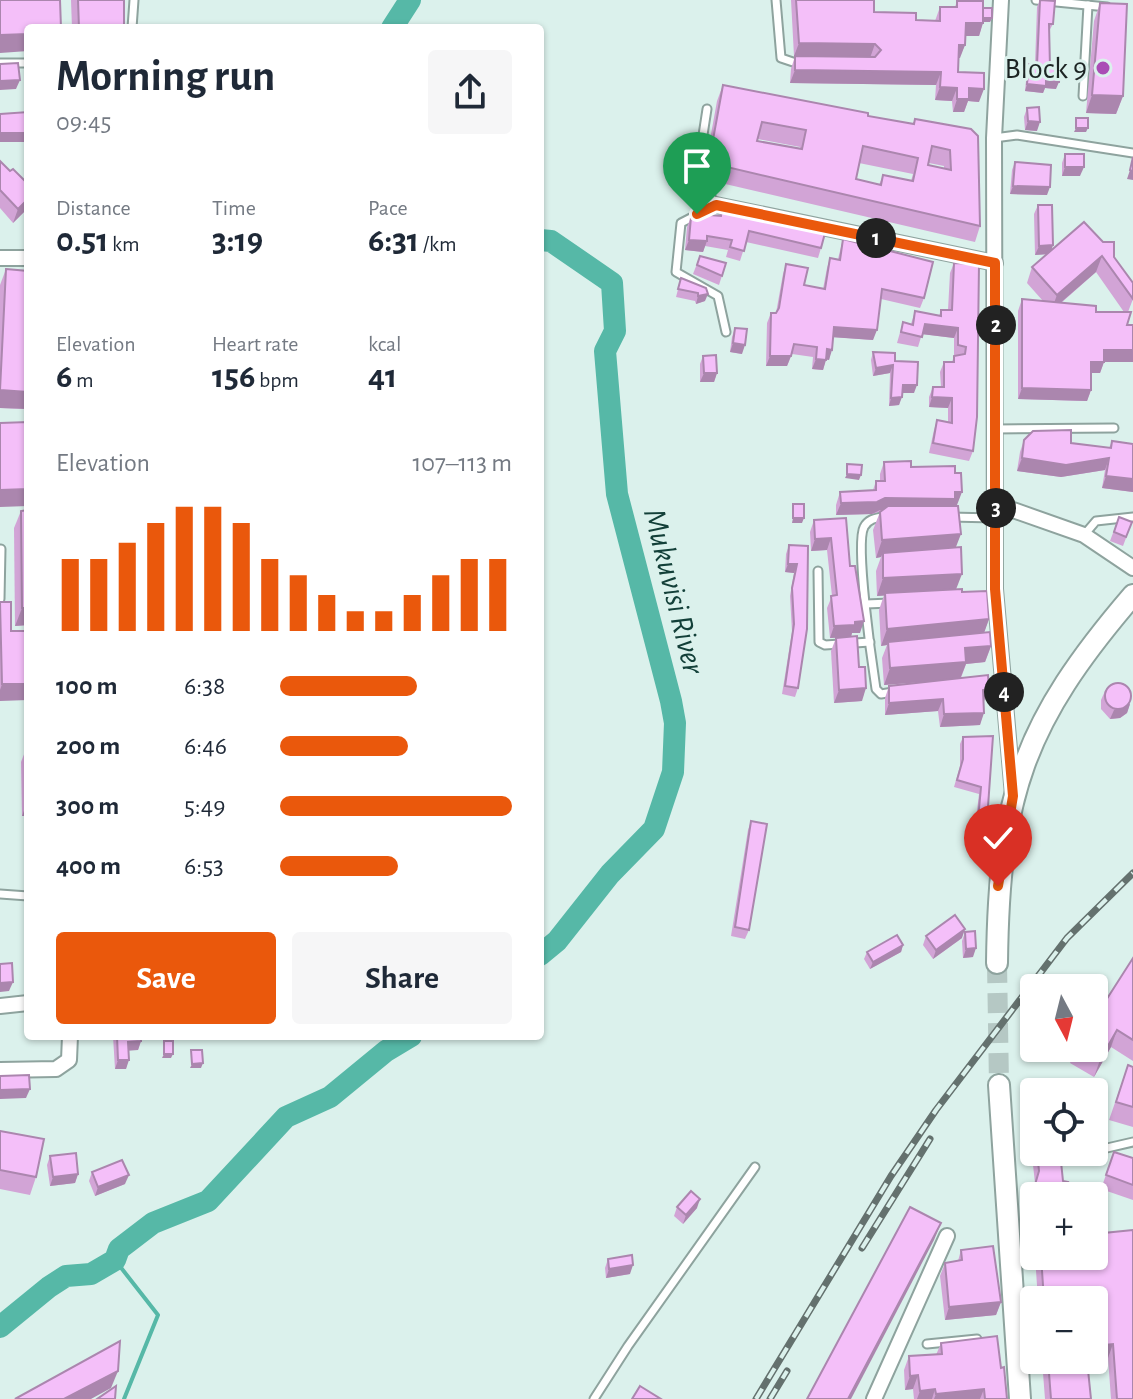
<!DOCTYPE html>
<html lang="en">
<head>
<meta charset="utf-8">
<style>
  :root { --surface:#fff; --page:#f6f6f7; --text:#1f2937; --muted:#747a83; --accent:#ea580c }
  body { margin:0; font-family:"Alegreya Sans",sans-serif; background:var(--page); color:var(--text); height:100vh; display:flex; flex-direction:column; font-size:30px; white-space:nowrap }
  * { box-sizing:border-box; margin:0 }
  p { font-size:26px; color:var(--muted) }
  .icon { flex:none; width:44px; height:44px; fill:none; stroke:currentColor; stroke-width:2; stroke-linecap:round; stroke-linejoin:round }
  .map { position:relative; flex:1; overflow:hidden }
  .details { position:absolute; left:24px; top:24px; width:520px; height:1016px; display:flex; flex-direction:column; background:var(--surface); border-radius:8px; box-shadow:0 2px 6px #0004 }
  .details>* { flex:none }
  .needle { width:52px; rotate:173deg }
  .controls { position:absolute; left:1020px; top:974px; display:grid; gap:16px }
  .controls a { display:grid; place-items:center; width:88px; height:88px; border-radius:8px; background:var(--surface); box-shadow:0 2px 6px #0004; font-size:40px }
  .pin { position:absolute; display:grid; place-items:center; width:68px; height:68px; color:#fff; margin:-82px -34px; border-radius:50% 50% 50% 0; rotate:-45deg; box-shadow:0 0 8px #0007 }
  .pin .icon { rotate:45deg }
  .km { position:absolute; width:40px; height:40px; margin:-20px; border-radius:50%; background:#222; color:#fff; font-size:22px; line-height:40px; text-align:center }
  .round { display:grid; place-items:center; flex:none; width:84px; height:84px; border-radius:8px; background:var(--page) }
  .overview { display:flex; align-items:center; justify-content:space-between; height:136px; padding:0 32px }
  h1 { font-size:44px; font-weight:700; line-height:60px }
  .stats { display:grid; grid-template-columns:repeat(3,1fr); gap:12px; height:136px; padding:8px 32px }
  .stats div { display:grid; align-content:center }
  .stats b { font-size:34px; font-weight:700 }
  .stats small { font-size:22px; font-weight:400 }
  .stats p { font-size:22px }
  .chart { height:224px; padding:16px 32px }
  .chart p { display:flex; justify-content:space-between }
  .chart svg { width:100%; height:144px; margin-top:8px; stroke:var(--accent); stroke-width:6 }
  .cta { display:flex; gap:16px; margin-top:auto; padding:16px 32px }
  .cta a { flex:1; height:92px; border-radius:8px; background:var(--accent); color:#fff; font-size:32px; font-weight:700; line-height:92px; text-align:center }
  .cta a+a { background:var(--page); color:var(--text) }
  ul { padding:0 32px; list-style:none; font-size:26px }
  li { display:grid; grid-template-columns:128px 96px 1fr; align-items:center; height:60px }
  li i { height:20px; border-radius:10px; background:var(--accent) }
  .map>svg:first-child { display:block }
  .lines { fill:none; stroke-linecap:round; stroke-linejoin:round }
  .stream { stroke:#56b8a7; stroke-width:4 }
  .river { stroke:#56b8a7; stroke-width:22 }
  .secondary-tunnel { stroke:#b5c8c4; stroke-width:20; stroke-dasharray:20 10; stroke-linecap:butt }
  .lane-casing { stroke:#8ea39e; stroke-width:11 }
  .street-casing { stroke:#8ea39e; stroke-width:18 }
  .secondary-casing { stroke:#8ea39e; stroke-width:24 }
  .lane { stroke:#fff; stroke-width:7 }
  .street { stroke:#fff; stroke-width:14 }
  .secondary { stroke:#fff; stroke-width:20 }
  .rail-casing { stroke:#64716e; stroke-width:7 }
  .rail { stroke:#dbf1ec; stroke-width:4; stroke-dasharray:12; stroke-linecap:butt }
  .wall { fill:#d2a4d6; fill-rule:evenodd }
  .shaded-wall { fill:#ab86ae }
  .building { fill:#f4bff9; stroke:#ab86ae; stroke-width:2; fill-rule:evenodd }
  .route-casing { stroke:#fff; stroke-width:16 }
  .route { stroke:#ea580c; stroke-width:10 }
  .poi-dot { fill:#aa4cb5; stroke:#dbf1ec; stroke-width:3 }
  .labels { text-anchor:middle; stroke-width:6; stroke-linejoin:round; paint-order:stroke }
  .poi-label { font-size:30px; fill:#1c2423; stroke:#dbf1ec; text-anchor:end }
  .water-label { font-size:32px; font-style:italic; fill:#134039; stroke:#dbf1ec }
</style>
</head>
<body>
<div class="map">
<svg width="1133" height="1399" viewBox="0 0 1133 1399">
  <rect width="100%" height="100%" fill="#dbf1ec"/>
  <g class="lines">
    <polyline class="stream" points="115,1260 158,1315 124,1399"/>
    <g class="river">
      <polyline points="392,28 410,0"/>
      <polyline points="540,240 551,241 612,283 615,331 605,351 617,494 671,701 675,723 673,772 654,829 610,874 557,941 540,955"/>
      <polyline points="0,1327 49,1287 66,1276 91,1274 115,1260 119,1249 153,1223 208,1201 286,1117 330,1097 386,1051 411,1036"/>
    </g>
    <polyline class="secondary-tunnel" points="997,963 999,1085"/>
    <defs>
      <g id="lane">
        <polyline points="776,0 781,58 799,64"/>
        <polyline points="1036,0 1107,7"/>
        <polyline points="132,28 134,0"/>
        <polyline points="0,63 28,63"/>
        <polyline points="1083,96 1088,5"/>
        <polyline points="707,109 697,174 716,205 681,223 676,272 718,296 726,332"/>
        <polyline points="994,138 1017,135 1133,153"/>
        <polyline points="995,429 1114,428"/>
        <path d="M886 517C878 517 868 519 864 527 855 544 872 663 876 689L881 694 893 692"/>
        <polyline points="950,517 994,518"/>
        <polyline points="1084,535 1096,521 1133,517"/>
        <polyline points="818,571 819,642 825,645 870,642"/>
        <polyline points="0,599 1,549"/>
        <polyline points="866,604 890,603"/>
        <polyline points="0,894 28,896"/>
        <polyline points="1107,1148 1133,1142"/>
        <polyline points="927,1344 977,1339"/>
        <polyline points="594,1399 628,1346 755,1167"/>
      </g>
      <g id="street">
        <polyline points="1001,0 994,138 995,589 1013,795"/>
        <polyline points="716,205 995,263"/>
        <polyline points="0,258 28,258"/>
        <polyline points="996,504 1084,535 1133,568"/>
        <polyline points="0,1006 28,1003"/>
        <polyline points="0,1070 56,1069 69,1060 70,1036"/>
        <polyline points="874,1399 947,1236"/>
      </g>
      <g id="secondary">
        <path d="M997 963C999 796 1023 723 1133 595"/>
        <polyline points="999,1085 1020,1399"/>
      </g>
    </defs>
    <use href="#lane" class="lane-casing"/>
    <use href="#street" class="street-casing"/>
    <use href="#secondary" class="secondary-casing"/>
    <use href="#lane" class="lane"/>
    <use href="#street" class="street"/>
    <use href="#secondary" class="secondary"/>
    <defs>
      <g id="rail">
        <polyline points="862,1248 930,1139"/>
        <polyline points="756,1399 891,1176 936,1110 1067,938 1133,873"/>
        <polyline points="770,1399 787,1371"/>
      </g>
    </defs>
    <use href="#rail" class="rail-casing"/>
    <use href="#rail" class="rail"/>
  </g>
  <g class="wall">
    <polygon points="71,0 124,0 124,28 72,28"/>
    <polygon points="791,0 874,0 874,12 916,20 935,21 940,7 955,7 957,1 983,8 992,18 990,22 983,22 979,36 965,36 965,45 959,58 958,72 979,102 968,101 964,112 953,112 952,101 935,100 936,85 790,83 791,69 795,56 794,56"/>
    <polygon points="1040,0 1053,24 1049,31 1050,67 1056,89 1045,88 1043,93 1025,91 1027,71 1029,64 1035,65 1037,7"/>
    <polygon points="1100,3 1123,96 1116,114 1086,113 1094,21"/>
    <path d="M723 85 868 116 913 124 915 119 971 129 980 226 975 242 708 180 704 173 717 101ZM758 139 800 147V149L757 141ZM859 163 913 174 911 181 883 175 879 185 856 179ZM929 163 944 166V168L928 165Z"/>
    <polygon points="1027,108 1037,131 1025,130 1024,117"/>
    <polygon points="1065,154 1080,176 1062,176 1062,163"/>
    <polygon points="0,161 10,171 28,184 28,208 13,223 0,208"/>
    <polygon points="1015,162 1047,195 1010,194 1012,170"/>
    <path d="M1038 205H1052L1053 245 1051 251 1084 222 1103 242H1114V257L1133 283V299L1128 312H1131L1127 325H1133V362H1104L1100 373H1091V390L1087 401 1018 399V311L1022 299 1043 301 1027 283 1032 267 1047 254 1035 255 1034 214ZM1096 272 1124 312H1096V306L1061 303Z"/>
    <polygon points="722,209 821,248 818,258 746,242 740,261 726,257 728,250 705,246 703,252 685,250 687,227 691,217 719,216"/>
    <polygon points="843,239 924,298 920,308 881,299 873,340 833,337 829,360 826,359 823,370 812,369 813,357 792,354 787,366 766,366 767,323 771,313 776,313 783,274 786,264 804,285 823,289 827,268 830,258 838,259"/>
    <polygon points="700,256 726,263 719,285 693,274"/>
    <polygon points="954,263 979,264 973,451 969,461 929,453 934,430 937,420 948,422 948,408 929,407 929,397 933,387 941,387 940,372 944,362 952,362 954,356 954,338 922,334 918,347 897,343 903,322 911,324 915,311 939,316 941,310 948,310 950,273"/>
    <polygon points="6,269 28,409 0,408 0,285"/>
    <polygon points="681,278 705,301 696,304 695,301 676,297"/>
    <polygon points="735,328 742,354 730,352 732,337"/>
    <polygon points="873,352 895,361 914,393 902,393 899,405 889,406 890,373 873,376 871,360"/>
    <polygon points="703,356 717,373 714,382 700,382 700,364"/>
    <polygon points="1024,440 1071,443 1109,448 1112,441 1133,444 1133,492 1102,488 1105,470 1061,477 1017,471 1020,452"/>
    <polygon points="884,462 911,467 957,505 953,505 953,506 956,547 956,589 962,592 989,619 984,632 991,646 985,662 966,664 961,678 984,701 980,725 940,727 938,711 885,715 885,698 889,686 932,681 884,685 882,658 887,645 881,646 879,610 884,595 877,596 876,571 881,557 876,558 873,530 880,512 882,511 872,514 836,515 836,505 840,492 873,490 876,481 880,481 880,474"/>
    <polygon points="21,511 28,625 15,626 14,528"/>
    <polygon points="1119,517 1132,522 1123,546 1110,541"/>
    <polygon points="846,518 850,566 860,633 852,633 851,637 830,638 827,608 832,596 827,550 811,551 810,532 814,520"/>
    <polygon points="789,545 808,546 798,688 795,697 782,694 792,632 790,596 794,573 785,572 786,554"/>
    <polygon points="0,602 11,631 0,701"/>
    <polygon points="836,638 862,701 834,703 831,651"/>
    <polygon points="1105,691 1130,704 1127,713 1120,718 1110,719 1101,709 1101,700"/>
    <polygon points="993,736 984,828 975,827 979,794 954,787 960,766 960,744 963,737"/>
    <polygon points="28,744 28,816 22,816 21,762"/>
    <polygon points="751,821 749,930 745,939 731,936 748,830"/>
    <polygon points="965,932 973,957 963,958 962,941"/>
    <polygon points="926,936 962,938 933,959 923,945"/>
    <polygon points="903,945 901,952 870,969 864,959 867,952"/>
    <polygon points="1133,958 1133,1061 1111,1047 1094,1077 1070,1063 1076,1048 1094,1048"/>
    <polygon points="113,1036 141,1036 141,1041 138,1050 129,1050 126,1069 115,1069"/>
    <polygon points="1128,1065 1133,1067 1133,1127 1109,1120"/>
    <polygon points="0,1131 36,1177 30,1195 0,1189"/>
    <polygon points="1034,1138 1034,1152 1091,1152 1088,1161 1061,1163 1063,1196 1034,1196 1034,1202 1030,1200 1035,1183 1031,1147"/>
    <polygon points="1114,1152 1133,1158 1133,1200 1101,1189"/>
    <polygon points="50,1156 78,1174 75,1183 50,1186 47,1165"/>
    <polygon points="92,1172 125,1184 95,1196 89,1181"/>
    <polygon points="677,1207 697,1208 683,1224 674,1216"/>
    <polygon points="961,1250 1001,1302 996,1315 945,1320 940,1276 945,1263 958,1261"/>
    <polygon points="1035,1256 1094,1256 1133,1399 1111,1399 1108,1358 1094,1300 1038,1300"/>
    <polygon points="608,1259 630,1274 606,1278 605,1268"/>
    <polygon points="941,1343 1001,1368 1007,1399 914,1399 913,1389 905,1390 904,1370 909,1356 936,1355"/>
    <polygon points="1042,1360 1090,1360 1088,1366 1091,1399 1045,1399"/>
  </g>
  <g class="shaded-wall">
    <polygon points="982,18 992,18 990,22 981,22"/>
    <polygon points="966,23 983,23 979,36 961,36"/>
    <polygon points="28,34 28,51 0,53 0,35"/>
    <polygon points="799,43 875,44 870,58 794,56"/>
    <polygon points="959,45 965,45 960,58 954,58"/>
    <polygon points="795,70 941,72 936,85 790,83"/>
    <polygon points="20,80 16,89 0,90 0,81"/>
    <polygon points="1046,81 1059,82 1056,89 1045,88 1043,93 1025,91 1027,84"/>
    <polygon points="940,87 957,88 952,101 935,100"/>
    <polygon points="969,88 984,89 979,102 968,101 964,112 953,112 957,99"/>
    <polygon points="1092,95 1123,96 1116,114 1086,113"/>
    <polygon points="1028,121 1040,122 1037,131 1025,130"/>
    <polygon points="1076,128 1088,128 1086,132 1074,132"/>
    <polygon points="0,133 28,133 28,138 26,142 0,142"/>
    <polygon points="1065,167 1084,167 1080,176 1062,176"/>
    <polygon points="1130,170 1133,171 1133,180 1127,179"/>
    <polygon points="1013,186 1050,187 1047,195 1010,194"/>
    <polygon points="28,199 28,208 13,223 18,209"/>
    <polygon points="689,240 707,241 703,252 685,250"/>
    <polygon points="1053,245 1050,254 1035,255 1039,246"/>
    <polygon points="1102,256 1096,272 1051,311 1057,295"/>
    <polygon points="708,294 705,301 696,304 698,296"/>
    <polygon points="925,324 958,328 954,338 921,334"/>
    <polygon points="834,327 877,330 873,340 830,337"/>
    <polygon points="733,343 745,345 742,354 730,352"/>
    <polygon points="827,349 832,350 829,360 823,359"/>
    <polygon points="1104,350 1133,350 1133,362 1104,362 1100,373 1087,373 1091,362"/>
    <polygon points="770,356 791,356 787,366 766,366"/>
    <polygon points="816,359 826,360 823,370 812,369"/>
    <polygon points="893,365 890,373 873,376 876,368"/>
    <polygon points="704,373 717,373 714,382 700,382"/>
    <polygon points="903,385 917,385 914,393 900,393"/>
    <polygon points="1022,388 1091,390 1087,401 1018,399"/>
    <polygon points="0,390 28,392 28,409 0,408"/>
    <polygon points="902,397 899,405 889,406 891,398"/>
    <polygon points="932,397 952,398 948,408 929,407"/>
    <polygon points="1022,458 1109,458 1105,470 1061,477 1017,471"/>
    <polygon points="847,474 861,475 859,480 845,478"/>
    <polygon points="1106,476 1133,479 1133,492 1102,488"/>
    <polygon points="28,489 28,506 0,507 0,490"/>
    <polygon points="962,492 957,505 953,505 951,511 880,510 872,514 836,515 841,503"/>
    <polygon points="793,518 804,518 802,523 792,523"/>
    <polygon points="961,534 954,552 883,553 881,557 876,558 882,540"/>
    <polygon points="831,538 827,550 811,551 815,539"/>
    <polygon points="788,564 797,564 794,573 785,572"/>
    <polygon points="962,574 955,592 877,596 883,578"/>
    <polygon points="22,608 28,608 28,625 15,626"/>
    <polygon points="989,619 983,636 888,642 887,645 881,646 887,629"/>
    <polygon points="864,621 860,633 852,633 851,637 830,638 834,626"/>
    <polygon points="991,646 985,662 966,664 960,679 884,685 890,668 965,648"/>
    <polygon points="2,684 28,684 28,700 0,701 0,690"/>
    <polygon points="866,688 862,701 834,703 839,690"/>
    <polygon points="989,689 984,701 983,690"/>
    <polygon points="943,699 938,711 885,715 889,703"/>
    <polygon points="1130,704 1127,713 1120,718 1110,719 1114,710"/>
    <polygon points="984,713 980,725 940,727 944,714"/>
    <polygon points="28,800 28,816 22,816"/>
    <polygon points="978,820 987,821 984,828 975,827"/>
    <polygon points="965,929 962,938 933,959 936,950"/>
    <polygon points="903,945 901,952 870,969 873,962"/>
    <polygon points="976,948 973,957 963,958 966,949"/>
    <polygon points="13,982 9,991 0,992 0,983"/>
    <polygon points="1117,1030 1111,1047 1094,1077 1100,1060"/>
    <polygon points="141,1041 138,1050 125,1051 128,1042"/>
    <polygon points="164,1054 173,1054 171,1058 162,1058"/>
    <polygon points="118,1060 129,1060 126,1069 115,1069"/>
    <polygon points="203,1063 201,1068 190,1068 192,1064"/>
    <polygon points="30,1089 26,1098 0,1099 0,1090"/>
    <polygon points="1060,1152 1091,1152 1088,1161 1056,1164"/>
    <polygon points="78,1174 75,1183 50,1186 53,1177"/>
    <polygon points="129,1175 125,1184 95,1196 98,1187"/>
    <polygon points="700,1199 697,1208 683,1224 686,1215"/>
    <polygon points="941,1223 934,1240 851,1399 848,1399"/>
    <polygon points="633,1265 630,1274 606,1278 609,1269"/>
    <polygon points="1001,1302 996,1315 945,1320 949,1307"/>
    <polygon points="1113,1344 1108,1358 1094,1359 1094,1346"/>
    <polygon points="118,1371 111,1388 91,1399 64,1399"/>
    <polygon points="918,1375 913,1389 905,1390 910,1376"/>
    <polygon points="935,1389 932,1399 917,1399 920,1391"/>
    <polygon points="984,1389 980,1399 934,1399 936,1394"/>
  </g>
  <g class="building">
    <polygon points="0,0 60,0 61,28 28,28 28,34 0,35"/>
    <polygon points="78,0 124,0 124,28 79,28"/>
    <polygon points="796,0 874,0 874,12 916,13 916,20 940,21 940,7 957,7 957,1 983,1 983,23 966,23 965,45 959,45 958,72 984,73 984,89 969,88 969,99 957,99 957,88 940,87 941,72 795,70 795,56 875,57 881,50 875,44 799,43"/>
    <polygon points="1040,0 1055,1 1053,24 1049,24 1050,67 1060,68 1059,82 1046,81 1046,86 1027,84 1029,64 1037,65"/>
    <polygon points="1100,3 1127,4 1123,96 1092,95"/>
    <rect x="983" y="8" width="9" height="10"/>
    <polygon points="18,63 20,80 0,81 0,64"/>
    <path d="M723 85 868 113V116L914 124 915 119 971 129 978 136 980 226 714 164 710 156ZM762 122 806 130 802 149 757 141ZM863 146 918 158 913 181 883 175 881 185 856 179ZM932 146 950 150 951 170 928 165Z"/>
    <polygon points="1039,107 1040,122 1028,121 1027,108"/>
    <polygon points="28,112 28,133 0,133 0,114"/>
    <rect x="1076" y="118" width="12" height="10"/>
    <rect x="1065" y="154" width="19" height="13"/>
    <polygon points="1133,157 1133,171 1130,170"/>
    <polygon points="0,161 10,171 13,169 28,184 28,199 18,209 0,190"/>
    <polygon points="1015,162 1051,165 1050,187 1013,186"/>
    <polygon points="1038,205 1052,205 1053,245 1039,246"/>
    <polygon points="722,209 825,233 821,248 749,231 744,251 730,247 732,240 707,236 707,241 689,240 691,217 696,214 721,216"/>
    <polygon points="1084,222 1103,242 1114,242 1114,257 1133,283 1133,299 1102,256 1057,295 1032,267"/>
    <polygon points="843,239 933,262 924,298 882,289 877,330 834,327 832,350 827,349 826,360 816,359 817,347 794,344 791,356 770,356 771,313 776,313 779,308 786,264 808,268 804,285 825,289 830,258 840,260"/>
    <polygon points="700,256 726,263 722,276 697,265"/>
    <polygon points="954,263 979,264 977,417 973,451 933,443 937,420 952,423 952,398 932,397 933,387 944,387 944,362 954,362 954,356 965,354 966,347 958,345 958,328 925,324 922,337 901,332 903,322 913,325 915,311 941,316 941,310 952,310"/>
    <polygon points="6,269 28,271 28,392 0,390"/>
    <polygon points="681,278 706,288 708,294 698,296 698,293 678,289"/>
    <polygon points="1022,299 1096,306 1096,312 1131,312 1127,325 1133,325 1133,350 1104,350 1104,362 1091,362 1091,390 1022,388"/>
    <polygon points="735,328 747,329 745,345 733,343"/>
    <polygon points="873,352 895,353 895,361 918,362 917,385 903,385 902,397 891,398 893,365 876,368"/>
    <polygon points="716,355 717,373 704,373 703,356"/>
    <polygon points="28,422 28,489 0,490 0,423"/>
    <polygon points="1071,430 1071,443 1111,448 1112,441 1133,444 1133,479 1106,476 1109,458 1066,465 1022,458 1024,440 1033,431"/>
    <polygon points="911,461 911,467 955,466 955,473 961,473 962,492 955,492 955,499 885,498 877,502 841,503 840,492 876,490 876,481 885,481 884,462"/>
    <polygon points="847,464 862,465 861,475 847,474"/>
    <rect x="793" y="504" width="11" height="14"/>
    <polygon points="888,506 958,506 961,534 882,540 880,512"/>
    <polygon points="28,510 28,608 22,608 21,511"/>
    <polygon points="1119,517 1132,522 1126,537 1114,532"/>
    <polygon points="846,518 850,566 855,566 864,621 855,622 855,625 834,626 831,596 837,595 831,538 815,539 814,520"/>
    <polygon points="789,545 808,546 807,629 798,688 785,686 794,624 792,588 797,564 788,564"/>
    <polygon points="961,547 962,574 883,578 883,553"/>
    <polygon points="962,589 962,592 987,591 989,619 887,629 885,593"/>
    <polygon points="0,602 11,602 11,631 28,631 28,684 2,684"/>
    <polygon points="990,632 991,646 965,648 966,662 890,668 888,642"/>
    <polygon points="857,636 859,667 865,667 866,688 839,690 836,638"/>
    <polygon points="988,675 989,689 983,690 984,713 944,714 943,699 889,703 889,686"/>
    <circle cx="1118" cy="696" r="13"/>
    <polygon points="993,736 987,821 978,820 981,787 957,780 963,759 963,737"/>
    <polygon points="751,821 767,824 749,930 735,927"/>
    <polygon points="955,915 965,929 936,950 926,936"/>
    <polygon points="975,931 976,948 966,949 965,932"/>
    <polygon points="897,935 903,945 873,962 867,952"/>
    <polygon points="1133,958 1133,1040 1117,1030 1100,1060 1079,1048 1094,1048 1094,1019"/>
    <polygon points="12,963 13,982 0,983 0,964"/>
    <polygon points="117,1036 141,1036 141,1041 128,1042 129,1060 118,1060"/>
    <rect x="164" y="1041" width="9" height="13"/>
    <polygon points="191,1050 202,1050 203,1063 192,1064"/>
    <polygon points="1128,1065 1133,1067 1133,1107 1116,1102"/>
    <polygon points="29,1075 30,1089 0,1090 0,1076"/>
    <polygon points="0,1131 44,1139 36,1177 0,1170"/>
    <polygon points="1037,1152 1060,1152 1063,1181 1068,1182 1063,1196 1041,1196 1043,1191 1034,1188 1039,1171"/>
    <polygon points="1114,1152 1133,1158 1133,1185 1106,1175"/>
    <polygon points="76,1153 78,1174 53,1177 50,1156"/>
    <polygon points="122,1160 129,1175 98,1187 92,1172"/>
    <polygon points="691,1191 700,1199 686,1215 677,1207"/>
    <polygon points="910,1207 941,1223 848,1399 807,1399"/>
    <polygon points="1133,1230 1133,1399 1117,1399 1113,1344 1094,1346 1094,1300 1044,1300 1041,1256 1094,1256 1094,1234"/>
    <polygon points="993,1246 1001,1302 949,1307 945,1263 962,1260 961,1250"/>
    <polygon points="632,1255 633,1265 609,1269 608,1259"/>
    <polygon points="997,1336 1001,1368 1004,1367 1007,1399 985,1399 984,1389 936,1394 935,1389 920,1391 918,1375 910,1376 909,1356 942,1354 941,1343"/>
    <polygon points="120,1341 118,1371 64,1399 15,1399"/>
    <polygon points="1048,1360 1087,1360 1091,1399 1051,1399"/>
    <polygon points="116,1386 115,1399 97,1399"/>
    <polygon points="640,1386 661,1399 632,1399"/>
  </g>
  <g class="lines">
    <defs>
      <polyline id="route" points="697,214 716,205 995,263 995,589 1013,796 998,886"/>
    </defs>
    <use href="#route" class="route-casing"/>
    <use href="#route" class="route"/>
  </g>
  <circle class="poi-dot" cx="1103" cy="68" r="8"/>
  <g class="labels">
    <g class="poi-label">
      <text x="1087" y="78">Block 9</text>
    </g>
    <g class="water-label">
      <text transform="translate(675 591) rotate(76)" y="11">Mukuvisi River</text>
    </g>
  </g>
</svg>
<div class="controls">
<a><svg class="needle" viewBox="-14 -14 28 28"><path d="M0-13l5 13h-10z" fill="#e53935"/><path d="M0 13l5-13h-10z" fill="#747a83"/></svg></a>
<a><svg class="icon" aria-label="locate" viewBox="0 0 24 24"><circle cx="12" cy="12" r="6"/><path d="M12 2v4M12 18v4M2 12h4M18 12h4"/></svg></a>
<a>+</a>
<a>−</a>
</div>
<div class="pin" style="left:697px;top:214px;background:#1e9e55"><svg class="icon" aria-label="arrive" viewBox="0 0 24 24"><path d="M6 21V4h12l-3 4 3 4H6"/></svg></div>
<div class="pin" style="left:998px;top:886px;background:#d93025"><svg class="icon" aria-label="check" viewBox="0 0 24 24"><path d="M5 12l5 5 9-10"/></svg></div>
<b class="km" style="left:876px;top:238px">1</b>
<b class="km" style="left:996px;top:325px">2</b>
<b class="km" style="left:996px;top:508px">3</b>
<b class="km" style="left:1004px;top:692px">4</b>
<section class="details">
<div class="overview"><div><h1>Morning run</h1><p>09:45</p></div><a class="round"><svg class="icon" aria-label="share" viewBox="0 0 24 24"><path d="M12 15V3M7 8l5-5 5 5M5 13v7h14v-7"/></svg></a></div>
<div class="stats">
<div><p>Distance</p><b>0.51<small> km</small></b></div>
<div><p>Time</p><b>3:19</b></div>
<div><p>Pace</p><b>6:31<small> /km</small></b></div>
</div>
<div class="stats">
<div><p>Elevation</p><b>6<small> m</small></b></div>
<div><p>Heart rate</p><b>156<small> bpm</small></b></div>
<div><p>kcal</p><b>41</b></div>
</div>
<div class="chart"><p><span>Elevation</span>107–113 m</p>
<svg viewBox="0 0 160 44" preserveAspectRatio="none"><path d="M5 44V22M15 44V22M25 44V17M35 44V11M45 44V6M55 44V6M65 44V11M75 44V22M85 44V27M95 44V33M105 44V38M115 44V38M125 44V33M135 44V27M145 44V22M155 44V22"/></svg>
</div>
<ul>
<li><b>100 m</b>6:38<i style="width:59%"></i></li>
<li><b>200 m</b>6:46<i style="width:55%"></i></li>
<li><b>300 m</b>5:49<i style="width:100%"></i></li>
<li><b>400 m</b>6:53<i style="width:51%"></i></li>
</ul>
<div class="cta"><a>Save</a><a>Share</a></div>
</section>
</div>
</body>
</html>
